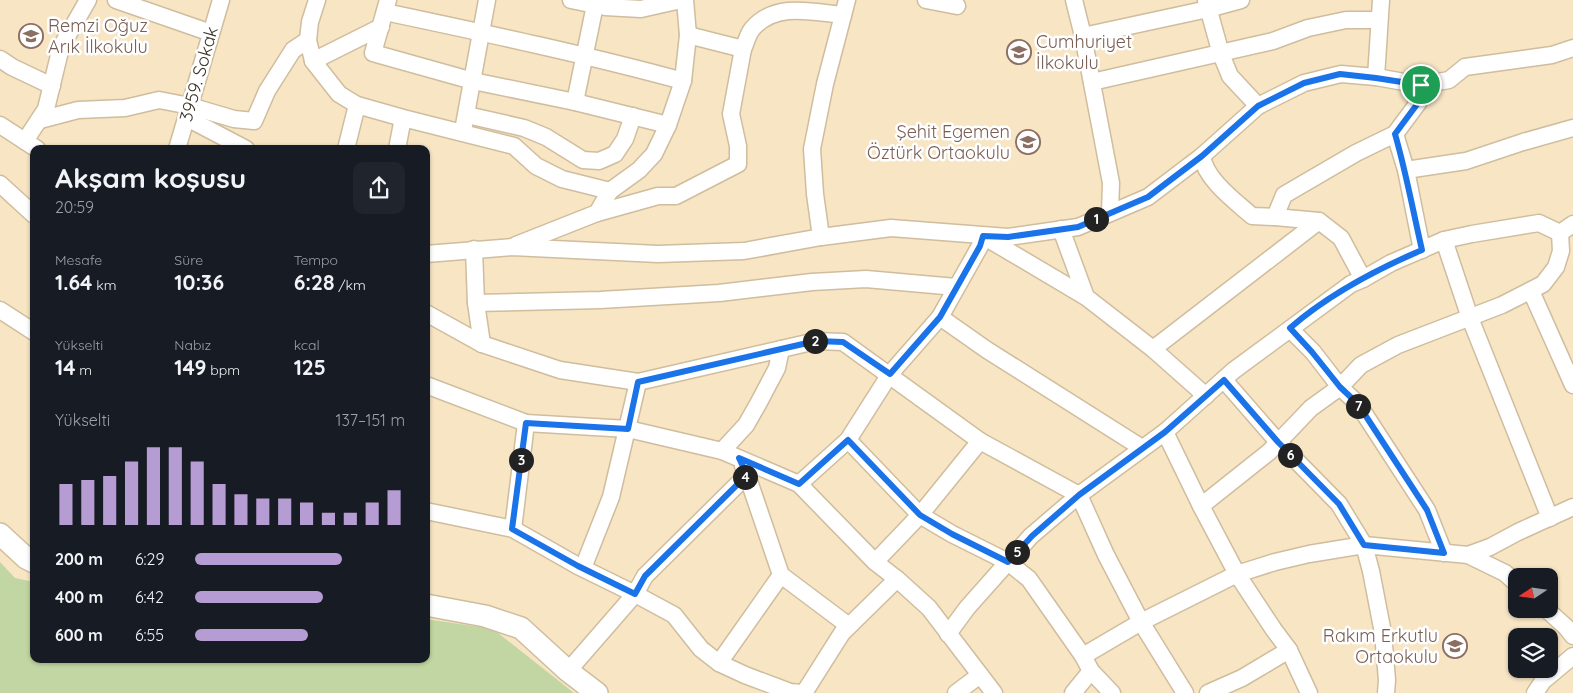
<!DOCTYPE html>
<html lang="tr">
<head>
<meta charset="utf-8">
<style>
  :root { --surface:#171b24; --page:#20242c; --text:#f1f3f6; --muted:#9ea1a6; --accent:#b59cd2 }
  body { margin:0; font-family:Quicksand,sans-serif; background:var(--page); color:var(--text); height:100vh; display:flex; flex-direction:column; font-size:19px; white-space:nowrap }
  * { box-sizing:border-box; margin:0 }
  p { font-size:16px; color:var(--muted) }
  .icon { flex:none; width:28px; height:28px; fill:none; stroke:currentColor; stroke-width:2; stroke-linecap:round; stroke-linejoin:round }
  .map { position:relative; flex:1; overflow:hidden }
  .sheet { position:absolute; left:30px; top:145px; width:400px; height:518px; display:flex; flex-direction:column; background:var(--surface); border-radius:10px; box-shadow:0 1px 4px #0004 }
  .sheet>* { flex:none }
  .needle { width:32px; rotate:257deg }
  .buttons { position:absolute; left:1508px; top:568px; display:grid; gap:10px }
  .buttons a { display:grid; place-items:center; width:50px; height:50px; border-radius:10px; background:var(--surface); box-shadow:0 1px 4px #0004; font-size:25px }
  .pin { position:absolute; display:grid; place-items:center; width:42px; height:42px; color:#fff; margin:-21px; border:2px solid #fff; border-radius:50%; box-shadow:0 1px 5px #0007 }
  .km { position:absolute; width:25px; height:25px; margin:-12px; border-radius:50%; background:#222; color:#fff; font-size:14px; line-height:25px; text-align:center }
  .round { display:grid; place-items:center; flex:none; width:52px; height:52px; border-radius:10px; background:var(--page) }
  .head { display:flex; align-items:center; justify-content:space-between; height:85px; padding:0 25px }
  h1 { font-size:28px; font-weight:700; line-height:38px }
  .stats { display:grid; grid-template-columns:repeat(3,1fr); gap:8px; height:85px; padding:5px 25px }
  .stats div { display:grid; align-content:center }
  .stats b { font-size:21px; font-weight:700 }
  .stats small { font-size:14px; font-weight:400 }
  .stats p { font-size:14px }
  .chart { height:140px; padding:10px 25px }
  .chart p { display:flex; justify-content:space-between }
  .chart svg { width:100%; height:90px; margin-top:5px; stroke:var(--accent); stroke-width:6 }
  ul { padding:0 25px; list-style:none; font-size:16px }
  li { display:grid; grid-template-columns:80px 60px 1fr; align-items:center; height:38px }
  li i { height:12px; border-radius:6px; background:var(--accent) }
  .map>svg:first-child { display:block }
  .green { fill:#c1d6a2 }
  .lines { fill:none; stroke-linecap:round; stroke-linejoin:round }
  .minor-casing { stroke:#cfbd9e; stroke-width:19 }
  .major-casing { stroke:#cfbd9e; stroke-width:24 }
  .minor { stroke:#fff; stroke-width:16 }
  .major { stroke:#fff; stroke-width:21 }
  .route-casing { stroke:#fff; stroke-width:10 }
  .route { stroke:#1a73e8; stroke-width:6 }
  .labels { text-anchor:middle; stroke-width:5; stroke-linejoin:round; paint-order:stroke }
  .education-label { font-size:18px; fill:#785e54; stroke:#fff; text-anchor:start }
  .street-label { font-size:18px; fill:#3c3529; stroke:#fff }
</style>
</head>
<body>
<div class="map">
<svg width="1573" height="693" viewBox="0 0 1573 693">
  <rect width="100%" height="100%" fill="#f7e5c4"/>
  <polygon class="green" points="0,562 15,578 34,582 34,659 426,659 426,619 493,629 574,693 0,693"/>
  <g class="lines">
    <defs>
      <g id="minor">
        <polyline points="116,0 211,33"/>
        <polyline points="317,0 310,22 308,40 313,61 339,94 357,105 403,118 514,146 536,166 562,179 610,191"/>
        <polyline points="388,0 373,53 473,81 575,102 668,125"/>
        <polyline points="571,0 605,7 641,9 681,0"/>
        <polyline points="926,0 957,6"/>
        <polyline points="1074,0 1083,36 1111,183 1110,212"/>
        <polyline points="1206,0 1221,54 1230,76 1258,106"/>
        <path d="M385 12C484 33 584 54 683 81"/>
        <path d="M688 35 743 49C746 43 748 33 753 28 776 2 813 12 843 15"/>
        <polyline points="1083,36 1208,9 1241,0"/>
        <polyline points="0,59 12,67 52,86"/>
        <polyline points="313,61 381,27"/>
        <polyline points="1376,77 1381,0"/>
        <polyline points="1092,82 1273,41 1308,28 1346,20 1379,20"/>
        <polyline points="575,102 595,5"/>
        <polyline points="467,115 524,128 546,137 583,160 599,161 615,154 625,139 633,116"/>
        <polyline points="187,118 246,149"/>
        <polyline points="40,120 78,110 125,108 159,100 190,106 234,119 254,121 267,91 293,50 308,40"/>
        <polyline points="0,125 37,149"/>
        <polyline points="464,125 487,0"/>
        <polyline points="1395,134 1406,170 1422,250"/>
        <polyline points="25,141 46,109 61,47 88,0"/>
        <polyline points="177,149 221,0"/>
        <polyline points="346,149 357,105"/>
        <polyline points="397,149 403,118"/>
        <path d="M1202 156C1205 179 1235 201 1252 216L1275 217 1319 221 1341 238 1363 279"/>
        <polyline points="1406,170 1466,161 1523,142 1573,128"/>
        <polyline points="0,184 34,215"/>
        <polyline points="597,213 658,196 676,196 738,164 738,146 731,114 743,49"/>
        <polyline points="1275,217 1284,195 1356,153 1395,134 1418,103 1421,85"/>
        <polyline points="1061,229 1086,297"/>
        <polyline points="821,237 815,194 812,149 825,84 847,0"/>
        <polyline points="1444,240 1470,318 1550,518"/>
        <polyline points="516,245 597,213 610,191 639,170 654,154 668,125 683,81 688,35 685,0"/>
        <polyline points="474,249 476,303 482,344"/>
        <polyline points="426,254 512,247 658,254 744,251 821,237 891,228 1008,237 1078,227 1148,197 1202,156 1258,106 1304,83 1341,74 1376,77 1421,85 1449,80 1465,67 1552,55 1573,48"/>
        <polyline points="1531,291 1573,385"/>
        <polyline points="476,303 600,300 719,293 812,282 866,279 956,287"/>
        <polyline points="0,310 34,332"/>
        <polyline points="426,313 482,344 560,370 638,382 816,341 843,342 980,441 1079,495 1106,555 1141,622 1185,693"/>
        <polyline points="940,317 987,350 1142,448"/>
        <polyline points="1290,329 1313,352 1340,387 1358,404 1427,510 1444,553"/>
        <polyline points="1153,349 1319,221"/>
        <polyline points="1224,380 1278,442 1339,504 1364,545 1371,571 1383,633 1387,680 1386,693"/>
        <polyline points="426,385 526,423 628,429 722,451 799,484 875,562 897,579 929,608 994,693"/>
        <polyline points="1165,432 1201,506 1237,574 1274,630 1289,650 1309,693"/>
        <polyline points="848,440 920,515 952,534 1008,562 1029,579 1083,656 1091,671 1112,693"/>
        <polyline points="722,451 746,425 758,404 777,368 781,349"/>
        <polyline points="743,466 747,475 781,575 849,626"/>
        <polyline points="799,484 848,440 890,374 940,317 980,246 983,236 1086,297 1153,349 1206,396"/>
        <polyline points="1201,506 1269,452 1311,408 1340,387 1361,365 1398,345 1502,305 1543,284 1556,267 1561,251 1560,233"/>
        <polyline points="426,511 513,529 578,566 635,594 674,615 701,649 719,663 745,675 790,692 802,693"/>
        <polyline points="513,529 526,423"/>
        <polyline points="1468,555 1490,547 1518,532 1573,507"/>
        <polyline points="875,562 920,515 980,441"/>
        <polyline points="583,568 611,497 638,382"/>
        <polyline points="1546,609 1566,627 1573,636"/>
        <polyline points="948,634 967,608 1031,536 1079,495 1165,432 1233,371 1351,284 1363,279 1391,263 1444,240 1472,234 1539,223 1560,233 1573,224"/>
        <polyline points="1083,656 1141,622 1237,574 1275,562 1309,554 1364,545 1468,555 1505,573 1516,583"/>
        <polyline points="719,663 781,575"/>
        <polyline points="568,671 635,594 645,576 747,475"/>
        <polyline points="804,693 842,633 897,579"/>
        <polyline points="956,693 980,675"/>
        <polyline points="1073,693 1091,671"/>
        <polyline points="1208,693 1242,678 1289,650"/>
        <polyline points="1535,693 1543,681 1573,656"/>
      </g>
      <g id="major">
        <polyline points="0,534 26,558 34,562"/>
        <polyline points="426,605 485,616 521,628 568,671 597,693"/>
      </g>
    </defs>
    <use href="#minor" class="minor-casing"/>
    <use href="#major" class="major-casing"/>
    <use href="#minor" class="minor"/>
    <use href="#major" class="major"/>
  </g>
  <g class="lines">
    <defs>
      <path id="route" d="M1340 74 1376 78 1421 85 1418 103 1395 134C1406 172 1413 211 1422 250 1375 270 1329 294 1290 328L1312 352 1340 387 1358 404 1427 510 1444 553 1364 545 1339 504 1278 442 1224 380 1165 432 1079 495 1032 536 1008 562 952 534 920 515 848 440 799 484 739 458 747 475 645 576 635 594 578 566 512 529 526 423 628 429 638 382 816 341 843 342 890 374 940 317 980 246 983 236 1008 237 1078 227 1148 197 1202 156 1258 106 1304 83Z"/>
    </defs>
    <use href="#route" class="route-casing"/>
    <use href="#route" class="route"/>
  </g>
  <defs>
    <symbol id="school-ring" viewBox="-11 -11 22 22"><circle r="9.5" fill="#fff" stroke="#8d6e63" stroke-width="1.5"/><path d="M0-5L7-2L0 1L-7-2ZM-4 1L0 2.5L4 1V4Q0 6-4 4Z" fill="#8d6e63"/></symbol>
  </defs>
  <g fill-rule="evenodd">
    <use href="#school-ring" x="17" y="22" width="28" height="28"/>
    <use href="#school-ring" x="1005" y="38" width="28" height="28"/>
    <use href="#school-ring" x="1014" y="128" width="28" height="28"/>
    <use href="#school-ring" x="1441" y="632" width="28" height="28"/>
  </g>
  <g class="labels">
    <g class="education-label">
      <text x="48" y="32">Remzi Oğuz<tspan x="48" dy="21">Arık İlkokulu</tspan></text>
      <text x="1036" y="48">Cumhuriyet<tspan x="1036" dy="21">İlkokulu</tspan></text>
      <text x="1010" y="138" text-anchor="end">Şehit Egemen<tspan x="1010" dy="21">Öztürk Ortaokulu</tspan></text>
      <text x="1438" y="642" text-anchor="end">Rakım Erkutlu<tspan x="1438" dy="21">Ortaokulu</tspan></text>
    </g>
    <g class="street-label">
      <text transform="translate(199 74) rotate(-74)" y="6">3959. Sokak</text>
    </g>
  </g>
</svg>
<div class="buttons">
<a><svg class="needle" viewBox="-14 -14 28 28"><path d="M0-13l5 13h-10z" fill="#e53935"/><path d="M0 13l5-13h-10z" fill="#9ea1a6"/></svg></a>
<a><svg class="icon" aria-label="layers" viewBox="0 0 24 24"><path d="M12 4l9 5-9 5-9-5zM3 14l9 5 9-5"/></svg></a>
</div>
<div class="pin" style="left:1421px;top:85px;background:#1e9e55"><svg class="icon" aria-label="arrive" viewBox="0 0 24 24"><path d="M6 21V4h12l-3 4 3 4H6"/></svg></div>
<b class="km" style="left:1096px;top:219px">1</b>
<b class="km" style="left:815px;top:341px">2</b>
<b class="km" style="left:521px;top:460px">3</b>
<b class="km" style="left:745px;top:477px">4</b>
<b class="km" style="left:1017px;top:552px">5</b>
<b class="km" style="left:1290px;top:455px">6</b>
<b class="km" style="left:1358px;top:406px">7</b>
<section class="sheet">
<div class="head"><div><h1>Akşam koşusu</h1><p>20:59</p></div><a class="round"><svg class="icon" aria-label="share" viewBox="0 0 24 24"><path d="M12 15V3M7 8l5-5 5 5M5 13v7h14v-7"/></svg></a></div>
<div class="stats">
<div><p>Mesafe</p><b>1.64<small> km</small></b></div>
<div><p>Süre</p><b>10:36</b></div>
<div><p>Tempo</p><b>6:28<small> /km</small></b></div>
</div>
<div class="stats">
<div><p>Yükselti</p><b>14<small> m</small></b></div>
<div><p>Nabız</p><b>149<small> bpm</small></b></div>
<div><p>kcal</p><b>125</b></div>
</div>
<div class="chart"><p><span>Yükselti</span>137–151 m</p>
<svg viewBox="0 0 160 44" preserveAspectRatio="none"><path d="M5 44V24M15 44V22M25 44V20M35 44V13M45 44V6M55 44V6M65 44V13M75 44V24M85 44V29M95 44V31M105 44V31M115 44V33M125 44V38M135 44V38M145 44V33M155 44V27"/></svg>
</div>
<ul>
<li><b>200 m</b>6:29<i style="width:70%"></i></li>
<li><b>400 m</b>6:42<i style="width:61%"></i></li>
<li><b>600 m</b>6:55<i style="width:54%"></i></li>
</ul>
</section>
</div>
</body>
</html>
